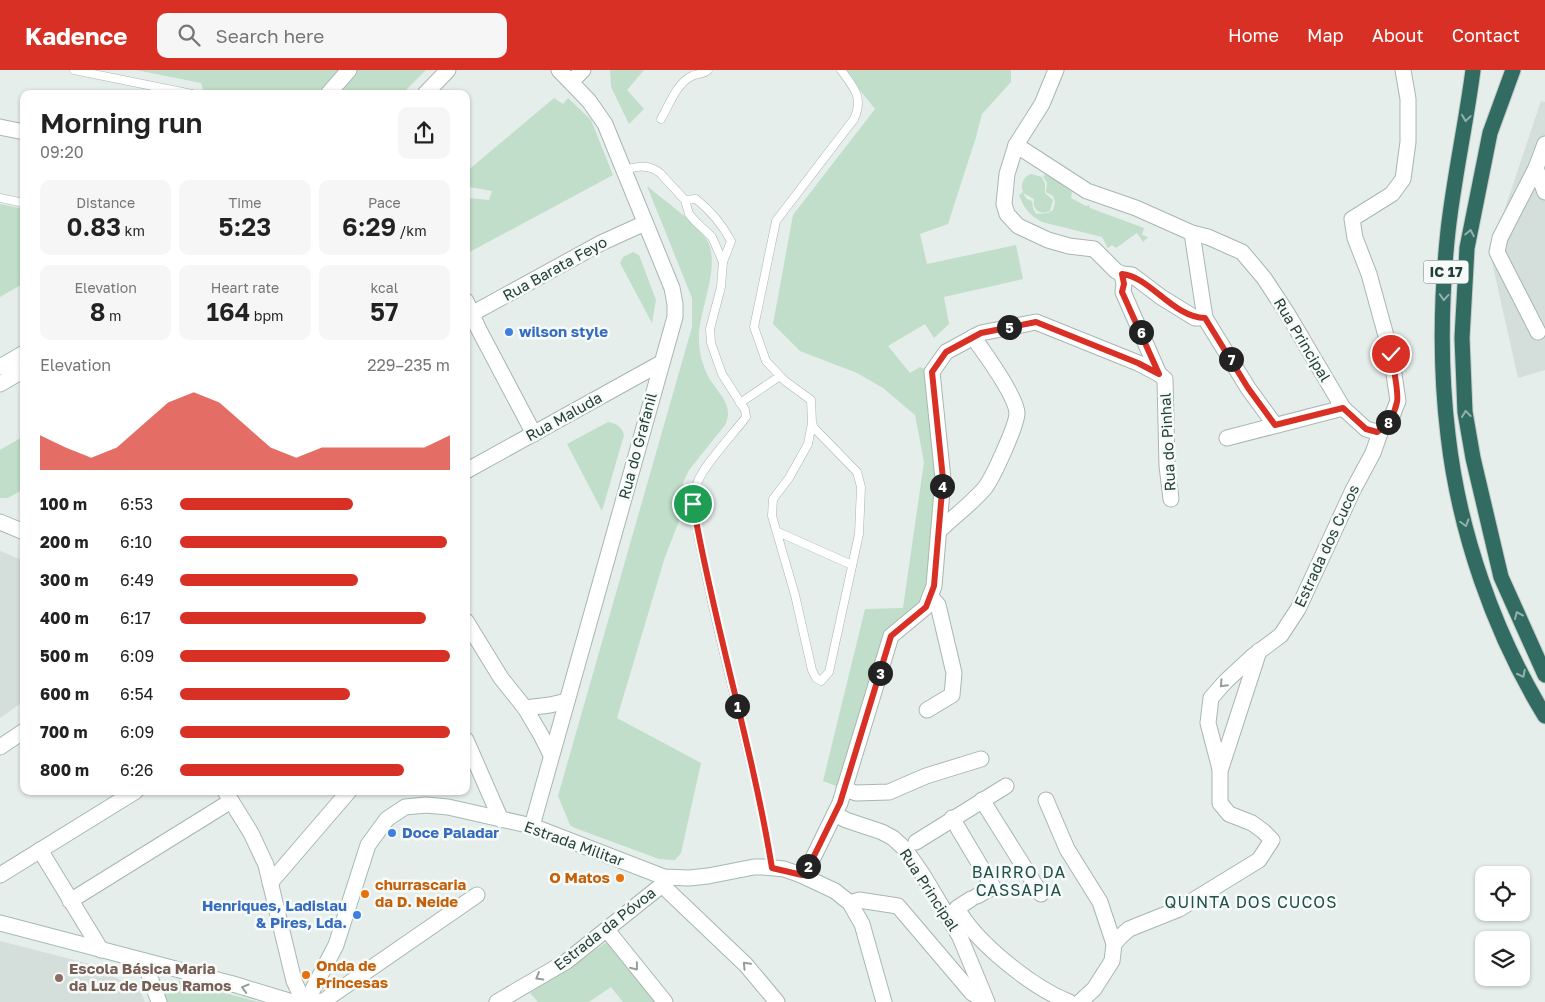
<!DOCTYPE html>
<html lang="en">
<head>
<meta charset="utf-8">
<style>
  :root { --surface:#fff; --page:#f6f6f6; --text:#222; --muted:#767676; --accent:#d93025 }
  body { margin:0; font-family:"Golos Text",sans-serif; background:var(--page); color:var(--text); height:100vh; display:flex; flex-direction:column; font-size:19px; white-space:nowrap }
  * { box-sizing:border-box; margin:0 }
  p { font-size:16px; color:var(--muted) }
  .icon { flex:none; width:28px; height:28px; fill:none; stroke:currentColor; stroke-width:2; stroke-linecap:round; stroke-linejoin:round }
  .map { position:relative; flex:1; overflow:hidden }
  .side { position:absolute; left:20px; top:20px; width:450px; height:705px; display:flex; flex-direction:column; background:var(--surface); border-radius:10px; box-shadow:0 1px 4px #0004 }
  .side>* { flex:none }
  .buttons { position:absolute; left:1475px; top:796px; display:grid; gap:10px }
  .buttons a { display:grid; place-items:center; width:55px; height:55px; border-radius:10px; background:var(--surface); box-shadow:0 1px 4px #0004; font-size:25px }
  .pin { position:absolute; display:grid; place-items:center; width:42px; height:42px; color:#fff; margin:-21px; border:2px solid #fff; border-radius:50%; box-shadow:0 1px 5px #0007 }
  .km { position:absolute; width:25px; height:25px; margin:-12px; border-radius:50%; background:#222; color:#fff; font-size:14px; line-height:25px; text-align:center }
  .round { display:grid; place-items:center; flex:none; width:52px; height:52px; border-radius:10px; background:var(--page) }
  .overview { display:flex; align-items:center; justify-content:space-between; height:85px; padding:0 20px }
  h1 { font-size:28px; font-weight:600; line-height:38px }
  .figures { display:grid; grid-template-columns:repeat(3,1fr); gap:8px; height:85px; padding:5px 20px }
  .figures div { display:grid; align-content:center; border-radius:10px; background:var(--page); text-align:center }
  .figures b { font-size:25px; font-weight:600 }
  .figures small { font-size:14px; font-weight:400 }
  .figures p { font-size:14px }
  .chart { height:140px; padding:10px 20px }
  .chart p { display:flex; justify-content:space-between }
  .chart svg { width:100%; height:90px; margin-top:5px; fill:var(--accent); opacity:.7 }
  ul { padding:0 20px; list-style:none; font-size:16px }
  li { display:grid; grid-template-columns:80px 60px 1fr; align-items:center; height:38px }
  li i { height:12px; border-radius:6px; background:var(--accent) }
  header { display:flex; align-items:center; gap:30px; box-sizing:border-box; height:70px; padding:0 25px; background:var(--accent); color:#fff }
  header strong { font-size:24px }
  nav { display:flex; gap:28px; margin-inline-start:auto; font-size:18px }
  .search { width:350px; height:45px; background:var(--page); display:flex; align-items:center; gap:12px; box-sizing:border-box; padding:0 18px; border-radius:10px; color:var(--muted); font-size:19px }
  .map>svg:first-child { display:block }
  .built { fill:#d4deda }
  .green { fill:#c0dec9 }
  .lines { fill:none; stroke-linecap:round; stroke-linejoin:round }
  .lane-casing { stroke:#a8b6b2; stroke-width:9 }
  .street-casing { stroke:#a8b6b2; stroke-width:17 }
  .secondary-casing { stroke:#a4bab3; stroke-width:17 }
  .highway-casing { stroke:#c2cac8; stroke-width:17 }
  .lane { stroke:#fff; stroke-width:8 }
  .street { stroke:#fff; stroke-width:15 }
  .secondary { stroke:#fff; stroke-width:15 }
  .highway { stroke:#316b61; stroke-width:15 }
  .oneway { stroke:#94b2ad }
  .oneway2 { stroke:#92a09c }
  .route-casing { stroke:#fff; stroke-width:10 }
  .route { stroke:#d93025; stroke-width:6 }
  .shop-dot { fill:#3f7fe0; stroke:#f6faf9; stroke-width:2 }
  .food-dot { fill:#e8710a; stroke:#f6faf9; stroke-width:2 }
  .education-dot { fill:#8d6e63; stroke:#f6faf9; stroke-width:2 }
  .labels { text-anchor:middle; stroke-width:5; stroke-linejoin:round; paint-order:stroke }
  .shield { fill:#f6faf9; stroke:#647873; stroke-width:1 }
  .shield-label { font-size:14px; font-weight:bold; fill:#254039 }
  .street-label { font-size:15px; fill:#254039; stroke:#f6faf9 }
  .shop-label { font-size:15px; font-weight:bold; fill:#366cbe; stroke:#f6faf9; text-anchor:start }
  .food-label { font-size:15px; font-weight:bold; fill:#c56008; stroke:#f6faf9; text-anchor:start }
  .education-label { font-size:15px; font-weight:bold; fill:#785e54; stroke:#f6faf9; text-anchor:start }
  .neighbourhood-label { font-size:16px; letter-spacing:1px; fill:#215247; stroke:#f6faf9 }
</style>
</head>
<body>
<header>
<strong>Kadence</strong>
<div class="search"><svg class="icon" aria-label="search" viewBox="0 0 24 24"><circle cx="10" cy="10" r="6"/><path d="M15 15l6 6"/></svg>Search here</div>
<nav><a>Home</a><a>Map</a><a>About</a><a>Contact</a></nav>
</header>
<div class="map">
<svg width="1545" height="932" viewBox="0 0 1545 932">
  <rect width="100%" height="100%" fill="#e6eeeb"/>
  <g class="built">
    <polygon points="1541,31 1545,32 1545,300 1518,308 1490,183"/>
    <polygon points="0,481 24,491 24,631 0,648"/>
    <polygon points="0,871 94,895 141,922 145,932 0,932"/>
  </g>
  <g class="green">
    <polygon points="136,0 426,0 402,24 204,24 201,13"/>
    <polygon points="610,0 644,0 627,20 644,39 629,54 611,17"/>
    <polygon points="844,0 1011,0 1011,12 982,44 976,67 948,154 920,164 927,194 1016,175 1023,209 944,227 949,254 934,268 925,254 888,276 910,303 920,297 932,302 943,409 934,516 891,566 844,719 823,711 865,539 903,538 924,392 915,345 883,318 857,303 800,281 773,254 793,145 875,39"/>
    <polygon points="554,28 563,34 568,28 591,50 613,105 466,184 466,134 469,128 489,130 492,121 469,117 466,113 466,102"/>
    <path d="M1050 102 1061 114 1072 122 1071 128 1086 136 1089 135 1090 138 1144 158 1142 165 1148 167 1143 172 1137 163 1116 178 1112 175 1108 178 1102 167 1042 152C1029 145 1024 138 1019 125L1023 122C1020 114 1023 107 1031 104L1042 107 1045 114V123L1053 130 1050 141C1041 145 1032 141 1034 129L1023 123 1027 129 1032 131 1033 138 1036 144 1048 143 1053 140 1055 132 1053 126 1046 122 1047 113 1043 106Z"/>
    <path d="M647 116C662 129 698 154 707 170 722 197 697 243 699 271 699 283 703 297 709 308 718 323 735 336 725 355L689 400 683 413V441L665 487 617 648 701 693 681 783 675 790 659 789 575 758 570 755 558 726 692 257V228Z"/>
    <polygon points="0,134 24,139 24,213 0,227"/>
    <polygon points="633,182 639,185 656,230 652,253 620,193 623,187"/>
    <path d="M608 352C617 354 621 356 624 365L602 441 567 374Z"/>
    <polygon points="24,366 24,419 8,428 0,428 0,380"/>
    <polygon points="607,872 658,932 623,932 611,917 589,932 538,932 530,923"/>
    <polygon points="180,911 259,932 166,932 163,922 168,914"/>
  </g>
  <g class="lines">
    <defs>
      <g id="lane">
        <polyline points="74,0 192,24"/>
        <path d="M661 49C669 35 676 15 690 7 696 3 703 5 708 0"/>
        <path d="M624 100C637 97 648 93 660 103L685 130 689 144 696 152 712 167 723 192"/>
        <polyline points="0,128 24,133"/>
        <path d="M685 130 696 129C711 141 722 154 731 171L723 192 721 217 710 259 711 273 722 304 745 340 746 347C735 362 701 398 697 414 690 443 701 475 706 504 726 602 756 699 772 798"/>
        <polyline points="740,333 780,306"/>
        <path d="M812 353 815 359 857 402 861 417 859 464 829 602 821 611 816 608 812 600 795 525 772 446 773 429 789 408 808 374 812 353 811 330 785 311 766 291 754 257 776 151 854 49C864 27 854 18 841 0"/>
        <polyline points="778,462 852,495"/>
      </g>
      <g id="street">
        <polyline points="1056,0 1042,34 1016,75 1007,104 1004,134 1007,144 1018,156 1048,170 1069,176 1094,179 1116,201 1122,204 1132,205 1161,227 1195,248 1205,248 1248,318 1275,355"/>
        <polyline points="571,12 583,0"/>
        <polyline points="328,24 349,0"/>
        <polyline points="425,24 448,0"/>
        <polyline points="0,57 24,62"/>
        <polyline points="1016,75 1087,121 1136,138 1192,163 1208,167 1242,182 1264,208 1287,243 1343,338 1366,359 1377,362 1384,357 1392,346 1398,331 1391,284 1369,204 1355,168 1352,149 1392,124 1403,109 1408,72 1408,29 1403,0"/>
        <polyline points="1536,98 1500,168 1497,182 1538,262"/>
        <polyline points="1192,163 1205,248"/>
        <polyline points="1122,204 1124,214 1123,222 1159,304 1165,309 1167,396 1171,429"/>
        <polyline points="466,231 478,258 534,364"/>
        <polyline points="466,247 601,173 645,153"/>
        <polyline points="0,297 24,283"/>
        <polyline points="0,314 24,300"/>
        <polyline points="1227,368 1343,338"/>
        <polyline points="466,401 661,293"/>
        <polyline points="0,452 24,462"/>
        <path d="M939 461C953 447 970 435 984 419 992 410 1017 355 1017 343 1016 326 984 282 973 267"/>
        <polyline points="466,551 501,608 525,638 541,665 551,685"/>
        <polyline points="525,638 550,635 567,631"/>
        <polyline points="927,640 952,625 954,603 938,535 930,526"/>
        <polyline points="466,670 501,750"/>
        <polyline points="0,677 24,661"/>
        <polyline points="1220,699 1208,653 1211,628 1225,612 1253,586 1281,565 1298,539 1353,420 1373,383 1381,360"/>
        <polyline points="844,719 856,723 889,722 926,706 981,689"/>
        <polyline points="225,721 251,763 266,795 294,911 304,932"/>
        <polyline points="982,730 1041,824"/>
        <polyline points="1046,730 1067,779 1100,832 1114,874"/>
        <polyline points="835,744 846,750 882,762 893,768 905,779 923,805 960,867 987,932"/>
        <polyline points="952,748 993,817 977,826"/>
        <polyline points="532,756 675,247 675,234 672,218 605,54 589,31 559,0"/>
        <polyline points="916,772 1006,716"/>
        <polyline points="40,780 101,880"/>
        <polyline points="0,805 136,721"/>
        <polyline points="801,805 811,792 840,733 891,566 926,537 934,516 943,409 932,302 946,282 981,263 1036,252 1138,293 1159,304"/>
        <polyline points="270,813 349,721"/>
        <polyline points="662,815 746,895 777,932"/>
        <path d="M971 829 957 838C976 873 1032 917 1069 932"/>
        <polyline points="70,831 231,731"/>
        <polyline points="850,833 859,830 898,836 972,923 986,931"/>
        <polyline points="607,860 665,932"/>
        <polyline points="319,932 325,930 477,825"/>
        <polyline points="497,932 567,891 662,815"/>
        <polyline points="1080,932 1094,919 1112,891 1114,874 1121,866 1129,859 1179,839 1259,790 1272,770 1263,761 1252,753 1229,744 1220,733 1220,701 1259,581"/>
      </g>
      <g id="secondary">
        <polyline points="1545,74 1536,98 1545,122"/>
        <polyline points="0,853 233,914 292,932"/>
        <polyline points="144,891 159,932"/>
        <polyline points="308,932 313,919 336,875 368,775 387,749 405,737 426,735 448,737 532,756 664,807 689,808 708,806 754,797 764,797 784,799 801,805 835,821 850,833 862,854 884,932"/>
      </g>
      <g id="highway">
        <path d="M1473 0C1466 54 1454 107 1448 161 1441 227 1440 299 1448 365 1459 462 1494 563 1545 646"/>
        <polyline points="1513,0 1490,63 1467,178 1462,268 1465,342 1473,388 1501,507 1545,605"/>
      </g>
    </defs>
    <use href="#lane" class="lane-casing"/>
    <use href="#street" class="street-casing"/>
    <use href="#secondary" class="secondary-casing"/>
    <use href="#highway" class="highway-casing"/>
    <use href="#lane" class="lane"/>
    <use href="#street" class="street"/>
    <use href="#secondary" class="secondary"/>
    <use href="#highway" class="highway"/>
  </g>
  <defs><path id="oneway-chevron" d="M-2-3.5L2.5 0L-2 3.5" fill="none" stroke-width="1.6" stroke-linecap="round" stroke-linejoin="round" transform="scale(1.25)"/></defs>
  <g class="oneway">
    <use href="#oneway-chevron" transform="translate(1466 48) rotate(98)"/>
    <use href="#oneway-chevron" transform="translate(1470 163) rotate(-79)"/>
    <use href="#oneway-chevron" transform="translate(1444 227) rotate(94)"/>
    <use href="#oneway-chevron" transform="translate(1466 344) rotate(-97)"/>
    <use href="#oneway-chevron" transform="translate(1465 453) rotate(74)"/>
    <use href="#oneway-chevron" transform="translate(1518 545) rotate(-114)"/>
    <use href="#oneway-chevron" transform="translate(1522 604) rotate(63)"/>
  </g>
  <g class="oneway2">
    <use href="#oneway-chevron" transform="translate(1223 614) rotate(133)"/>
    <use href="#oneway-chevron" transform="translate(746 895) rotate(-134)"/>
    <use href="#oneway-chevron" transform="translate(635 897) rotate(52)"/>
    <use href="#oneway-chevron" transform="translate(539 907) rotate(150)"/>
    <use href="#oneway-chevron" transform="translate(245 918) rotate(-164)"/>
  </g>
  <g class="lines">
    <defs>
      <path id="route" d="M693 434C714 556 752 675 772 798L802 805 811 792 840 733 891 566 926 537 934 516 943 409 932 302 946 282 981 263 1036 252 1138 293 1159 304 1122 222 1124 214 1122 204C1149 206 1174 248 1205 248L1248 318 1275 355 1343 338 1366 359 1377 362C1387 357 1395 343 1397 332 1399 323 1393 295 1391 284"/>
    </defs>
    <use href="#route" class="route-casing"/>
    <use href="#route" class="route"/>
  </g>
  <g class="shop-dot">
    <circle cx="509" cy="262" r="5"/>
    <circle cx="392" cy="763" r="5"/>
    <circle cx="357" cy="845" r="5"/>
  </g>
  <g class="food-dot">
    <circle cx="620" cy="808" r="5"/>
    <circle cx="365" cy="824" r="5"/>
    <circle cx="306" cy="905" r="5"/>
  </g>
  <circle class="education-dot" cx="59" cy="908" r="5"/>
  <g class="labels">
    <rect class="shield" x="1423.5" y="190.5" width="45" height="23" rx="4"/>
    <g class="shield-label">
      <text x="1446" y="207">IC 17</text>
    </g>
    <g class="street-label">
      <text transform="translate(555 199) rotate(-29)" y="5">Rua Barata Feyo</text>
      <text transform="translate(1302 270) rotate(59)" y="5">Rua Principal</text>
      <text transform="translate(564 347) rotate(-29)" y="5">Rua Maluda</text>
      <text transform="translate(1168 372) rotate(-93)" y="5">Rua do Pinhal</text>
      <text transform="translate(638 376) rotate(-75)" y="5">Rua do Grafanil</text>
      <text transform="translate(1327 476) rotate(-65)" y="5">Estrada dos Cucos</text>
      <text transform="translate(574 774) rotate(20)" y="5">Estrada Militar</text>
      <text transform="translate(929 820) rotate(57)" y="5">Rua Principal</text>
      <text transform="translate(605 859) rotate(-38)" y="5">Estrada da Póvoa</text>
    </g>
    <g class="shop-label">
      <text x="519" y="267">wilson style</text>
      <text x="402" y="768">Doce Paladar</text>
      <text x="347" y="841" text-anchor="end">Henriques, Ladislau<tspan x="347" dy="17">&amp; Pires, Lda.</tspan></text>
    </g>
    <g class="food-label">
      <text x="610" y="813" text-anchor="end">O Matos</text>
      <text x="375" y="820">churrascaria<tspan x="375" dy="17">da D. Neide</tspan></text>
      <text x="316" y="901">Onda de<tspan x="316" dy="17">Princesas</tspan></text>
    </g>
    <g class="education-label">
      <text x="69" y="904">Escola Básica Maria<tspan x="69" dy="17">da Luz de Deus Ramos</tspan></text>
    </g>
    <g class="neighbourhood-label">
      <text x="1019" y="808">BAIRRO DA<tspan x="1019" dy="18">CASSAPIA</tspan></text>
      <text x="1251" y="838">QUINTA DOS CUCOS</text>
    </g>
  </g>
</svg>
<div class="buttons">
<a><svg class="icon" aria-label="locate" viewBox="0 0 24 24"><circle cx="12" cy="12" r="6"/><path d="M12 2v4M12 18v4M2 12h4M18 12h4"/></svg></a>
<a><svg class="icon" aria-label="layers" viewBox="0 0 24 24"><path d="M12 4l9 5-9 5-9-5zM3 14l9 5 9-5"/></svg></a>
</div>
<div class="pin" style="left:693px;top:434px;background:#1e9e55"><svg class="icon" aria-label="arrive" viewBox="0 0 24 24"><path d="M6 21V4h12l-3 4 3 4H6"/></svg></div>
<div class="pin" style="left:1391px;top:284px;background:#d93025"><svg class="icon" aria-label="check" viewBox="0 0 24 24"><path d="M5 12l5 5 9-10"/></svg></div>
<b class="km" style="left:737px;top:636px">1</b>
<b class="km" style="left:808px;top:796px">2</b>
<b class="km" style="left:880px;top:603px">3</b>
<b class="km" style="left:942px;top:416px">4</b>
<b class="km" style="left:1009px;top:257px">5</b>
<b class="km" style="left:1141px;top:262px">6</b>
<b class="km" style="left:1231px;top:289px">7</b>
<b class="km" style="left:1388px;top:352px">8</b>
<section class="side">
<div class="overview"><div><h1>Morning run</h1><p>09:20</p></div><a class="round"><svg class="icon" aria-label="share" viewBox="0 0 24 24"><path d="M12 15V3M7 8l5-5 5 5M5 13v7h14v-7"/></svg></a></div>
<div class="figures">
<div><p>Distance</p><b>0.83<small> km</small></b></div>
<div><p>Time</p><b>5:23</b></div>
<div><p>Pace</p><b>6:29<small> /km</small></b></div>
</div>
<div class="figures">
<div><p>Elevation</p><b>8<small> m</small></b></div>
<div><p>Heart rate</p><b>164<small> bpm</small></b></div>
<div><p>kcal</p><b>57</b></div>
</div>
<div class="chart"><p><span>Elevation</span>229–235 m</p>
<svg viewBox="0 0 160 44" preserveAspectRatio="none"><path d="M0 44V27L10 33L20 38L30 33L40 22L50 11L60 6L70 11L80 22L90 33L100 38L110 33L120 33L130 33L140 33L150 33L160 27V44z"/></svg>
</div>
<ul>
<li><b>100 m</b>6:53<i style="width:64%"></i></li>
<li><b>200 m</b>6:10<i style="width:99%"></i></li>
<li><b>300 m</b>6:49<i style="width:66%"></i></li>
<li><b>400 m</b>6:17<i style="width:91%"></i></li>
<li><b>500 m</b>6:09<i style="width:100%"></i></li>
<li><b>600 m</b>6:54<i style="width:63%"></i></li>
<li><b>700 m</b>6:09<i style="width:100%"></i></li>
<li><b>800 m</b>6:26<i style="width:83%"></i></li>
</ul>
</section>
</div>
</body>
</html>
